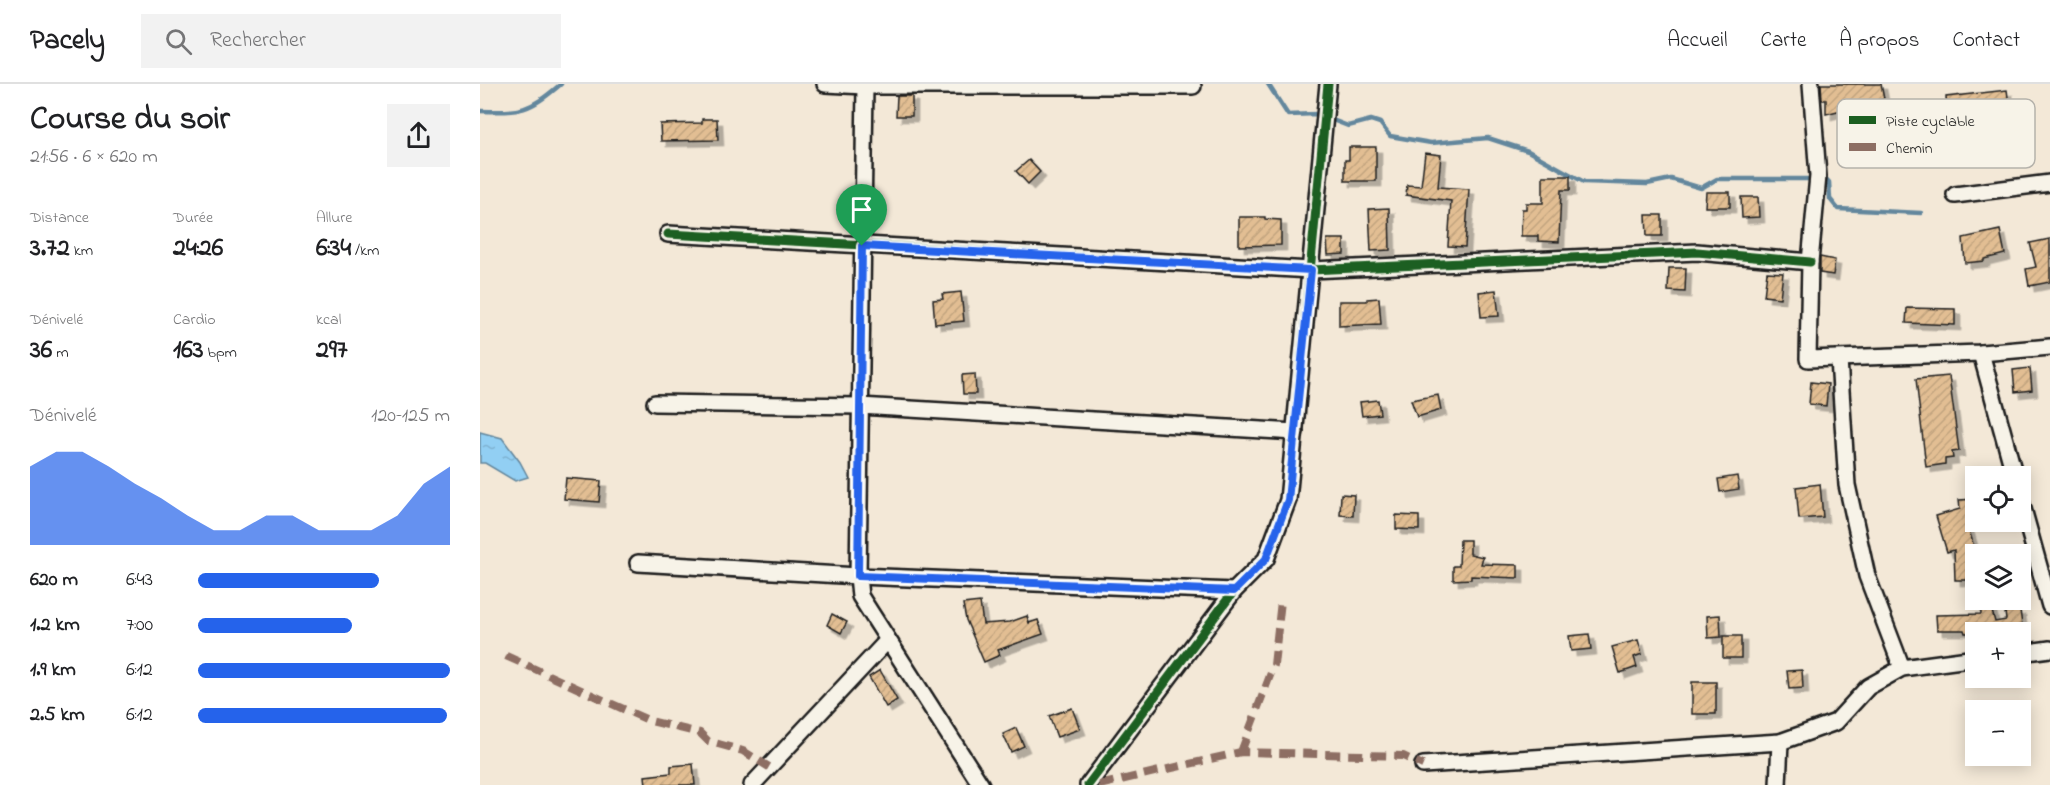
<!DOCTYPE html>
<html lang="fr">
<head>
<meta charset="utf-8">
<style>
  :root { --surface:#fff; --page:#f2f2f2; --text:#202124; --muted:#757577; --line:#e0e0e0; --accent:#2563eb }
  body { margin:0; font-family:"Indie Flower",sans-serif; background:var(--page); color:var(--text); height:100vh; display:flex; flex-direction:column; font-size:22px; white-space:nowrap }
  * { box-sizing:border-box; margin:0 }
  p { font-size:20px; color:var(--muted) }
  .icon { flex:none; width:33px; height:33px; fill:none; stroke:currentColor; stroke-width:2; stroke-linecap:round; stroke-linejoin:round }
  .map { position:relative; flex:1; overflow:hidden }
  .sheet { display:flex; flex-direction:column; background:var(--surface); width:480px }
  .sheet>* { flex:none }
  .tools { position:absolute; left:1485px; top:382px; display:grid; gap:12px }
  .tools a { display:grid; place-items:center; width:66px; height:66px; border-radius:0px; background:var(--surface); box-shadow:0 3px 15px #0003; font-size:30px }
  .pin { position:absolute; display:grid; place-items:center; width:51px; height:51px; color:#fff; margin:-62px -26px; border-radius:50% 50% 50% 0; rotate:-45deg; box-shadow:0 0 6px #0007 }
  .pin .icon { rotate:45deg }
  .round { display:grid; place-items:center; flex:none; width:63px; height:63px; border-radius:0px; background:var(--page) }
  .summary { display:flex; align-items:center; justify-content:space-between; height:102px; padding:0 30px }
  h1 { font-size:33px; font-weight:800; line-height:45px }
  .stats { display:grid; grid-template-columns:repeat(3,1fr); gap:9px; height:102px; padding:6px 30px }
  .stats div { display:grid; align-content:center }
  .stats b { font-size:26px; font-weight:800 }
  .stats small { font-size:16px; font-weight:400 }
  .stats p { font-size:16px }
  .chart { height:168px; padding:12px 30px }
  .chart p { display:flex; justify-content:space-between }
  .chart svg { width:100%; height:108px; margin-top:6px; fill:var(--accent); opacity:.7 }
  ul { padding:0 30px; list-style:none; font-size:20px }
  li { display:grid; grid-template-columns:96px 72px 1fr; align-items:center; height:45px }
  li i { height:15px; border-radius:8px; background:var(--accent) }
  header { display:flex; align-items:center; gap:36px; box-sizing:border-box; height:84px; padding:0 30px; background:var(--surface); border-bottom:2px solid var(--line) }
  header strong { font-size:28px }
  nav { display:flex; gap:33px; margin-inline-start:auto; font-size:21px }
  .search { width:420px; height:54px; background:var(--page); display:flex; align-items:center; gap:15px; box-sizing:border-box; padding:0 21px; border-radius:0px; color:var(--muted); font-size:22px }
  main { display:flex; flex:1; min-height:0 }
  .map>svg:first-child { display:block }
  .water { fill:url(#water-ripples); stroke:#63879d; stroke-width:1.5 }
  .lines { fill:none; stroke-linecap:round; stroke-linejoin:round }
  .stream { stroke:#63879d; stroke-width:4.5 }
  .building { fill:url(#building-hatch); stroke:#1c1c1c; stroke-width:1.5; filter:url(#shadow) }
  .street-casing { stroke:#1c1c1c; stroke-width:20 }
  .street { stroke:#f7f3e8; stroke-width:15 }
  .quiet { stroke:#8d6e63; stroke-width:8; stroke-dasharray:15 8; stroke-linecap:butt }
  .cycleway-casing { stroke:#f7f3e8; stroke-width:13 }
  .cycleway { stroke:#1b5e20; stroke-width:9 }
  .route-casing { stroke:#fff; stroke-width:12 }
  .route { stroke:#2563eb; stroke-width:8 }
  .key { fill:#f7f3e8; stroke:#b5b2ab; stroke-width:1.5 }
  .key-label { font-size:16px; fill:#1c1c1c }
</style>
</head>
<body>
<header>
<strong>Pacely</strong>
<div class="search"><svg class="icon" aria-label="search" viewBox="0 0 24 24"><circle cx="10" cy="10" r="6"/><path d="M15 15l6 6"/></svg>Rechercher</div>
<nav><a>Accueil</a><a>Carte</a><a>À propos</a><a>Contact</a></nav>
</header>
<main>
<section class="sheet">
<div class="summary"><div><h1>Course du soir</h1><p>21:56 · 6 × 620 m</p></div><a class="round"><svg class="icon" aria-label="share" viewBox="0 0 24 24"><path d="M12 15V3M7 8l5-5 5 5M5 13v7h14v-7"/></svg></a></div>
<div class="stats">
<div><p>Distance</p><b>3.72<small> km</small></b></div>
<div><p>Durée</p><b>24:26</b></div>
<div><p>Allure</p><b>6:34<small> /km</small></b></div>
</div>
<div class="stats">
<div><p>Dénivelé</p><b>36<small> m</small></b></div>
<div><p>Cardio</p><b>163<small> bpm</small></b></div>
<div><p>kcal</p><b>297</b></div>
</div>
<div class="chart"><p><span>Dénivelé</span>120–125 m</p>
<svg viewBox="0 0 160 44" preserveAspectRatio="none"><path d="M0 44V12L10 6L20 6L30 12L40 19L50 25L60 32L70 38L80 38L90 32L100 32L110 38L120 38L130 38L140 32L150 19L160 12V44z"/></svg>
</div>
<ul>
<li><b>620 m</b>6:43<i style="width:72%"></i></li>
<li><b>1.2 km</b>7:00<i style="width:61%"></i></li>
<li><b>1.9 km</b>6:12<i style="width:100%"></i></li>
<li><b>2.5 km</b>6:12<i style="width:99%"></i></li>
</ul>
</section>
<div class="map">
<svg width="1570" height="701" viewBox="0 0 1570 701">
  <defs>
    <pattern id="water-ripples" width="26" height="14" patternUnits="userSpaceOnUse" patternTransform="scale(1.5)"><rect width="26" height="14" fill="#92cff3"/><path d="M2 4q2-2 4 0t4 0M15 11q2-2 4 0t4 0" fill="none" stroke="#7db1d0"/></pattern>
    <pattern id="building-hatch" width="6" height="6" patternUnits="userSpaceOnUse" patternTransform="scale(1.5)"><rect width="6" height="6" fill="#e2be93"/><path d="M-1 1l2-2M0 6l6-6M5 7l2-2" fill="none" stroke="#c1a37e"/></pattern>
    <filter id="shadow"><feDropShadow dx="5.5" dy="5.5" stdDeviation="0" flood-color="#0004"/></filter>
  </defs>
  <rect width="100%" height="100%" fill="#f3e8d7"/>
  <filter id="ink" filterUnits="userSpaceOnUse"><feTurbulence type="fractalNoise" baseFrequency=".0167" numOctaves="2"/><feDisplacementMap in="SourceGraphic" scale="12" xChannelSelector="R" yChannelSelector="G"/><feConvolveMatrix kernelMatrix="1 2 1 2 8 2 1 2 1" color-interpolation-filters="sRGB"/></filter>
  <g filter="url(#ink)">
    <polygon class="water" points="0,348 22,354 40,378 48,393 35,397 5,379 0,379"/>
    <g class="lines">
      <g class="stream">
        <polyline points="788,0 808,31 837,30 868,42 891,36 900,39 910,52 951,59 1008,54 1048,67 1104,98 1167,100 1191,95 1221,104 1237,95 1346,95 1349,98 1350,115 1358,125 1441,129"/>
        <path d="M0 27C42 28 48 28 81 0"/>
      </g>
    </g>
    <g class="building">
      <polygon points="1341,0 1401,0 1404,15 1346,30 1346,16 1342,16"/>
      <polygon points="1527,6 1529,20 1467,26 1466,13"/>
      <polygon points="417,12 432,12 432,32 416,32"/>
      <polygon points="222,35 237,35 238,56 181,57 180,40 222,39"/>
      <polygon points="869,63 896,63 896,97 865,97 865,76 869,76"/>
      <polygon points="945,69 961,71 958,103 989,105 985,163 968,162 971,117 926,111 927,101 941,102"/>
      <polygon points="549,76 560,88 548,100 536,87"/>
      <polygon points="1063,92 1090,92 1090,106 1081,106 1079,158 1058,157 1058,152 1041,152 1042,125 1046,125 1046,119 1063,119"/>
      <polygon points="1226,108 1250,108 1250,123 1225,123"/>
      <polygon points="1261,113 1278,113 1279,133 1262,134"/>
      <polygon points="909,124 910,166 891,167 889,125"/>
      <polygon points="1166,131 1182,131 1182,152 1167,152"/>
      <polygon points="759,133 785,133 785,135 801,136 801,161 759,162"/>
      <polygon points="1520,146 1525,170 1504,175 1504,177 1485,179 1483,154"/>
      <polygon points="847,155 864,155 864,170 848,171"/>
      <polygon points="1570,155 1570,198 1549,202 1546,185 1556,183 1550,159"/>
      <polygon points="1340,173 1355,176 1353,191 1340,189"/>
      <polygon points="1189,184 1206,184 1205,208 1188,207"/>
      <polygon points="1287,188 1303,189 1300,214 1284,212"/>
      <polygon points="1016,206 1019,232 1001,233 999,208"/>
      <polygon points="481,208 484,237 455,240 453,216 463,215 462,210"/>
      <polygon points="899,214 901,240 859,242 859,217 887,217 887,215"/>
      <polygon points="1427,224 1475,225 1475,241 1426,239"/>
      <polygon points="1550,284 1552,306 1535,308 1533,286"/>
      <polygon points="495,290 496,310 483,310 482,291"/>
      <polygon points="1469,292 1479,367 1472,368 1473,374 1465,375 1465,380 1446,383 1436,295"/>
      <polygon points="1331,298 1348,300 1346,322 1329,320"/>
      <polygon points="958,311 961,326 937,333 931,316"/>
      <polygon points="898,316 900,330 882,332 880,318"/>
      <polygon points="1257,392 1259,405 1240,408 1238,395"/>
      <polygon points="86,394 121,397 119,418 84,415"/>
      <polygon points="1340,400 1343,433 1319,435 1316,403"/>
      <polygon points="861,410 874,411 873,432 860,431"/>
      <polygon points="1496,415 1496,438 1487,439 1496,469 1496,496 1475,496 1474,466 1467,468 1456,432 1480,425 1479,416"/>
      <polygon points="916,431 939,432 939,446 916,445"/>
      <polygon points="980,456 990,456 990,470 1003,473 1001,480 1038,481 1038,494 991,492 991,495 973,496 973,482 979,482"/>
      <polygon points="1500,516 1509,516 1515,538 1526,536 1525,528 1540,526 1542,541 1538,542 1539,546 1518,549 1485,549 1484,546 1457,546 1456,531 1501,530"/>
      <polygon points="500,518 503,540 530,538 547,532 549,539 558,536 563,550 518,566 520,571 504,578 486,536 483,520"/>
      <polygon points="352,530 367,538 361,549 347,541"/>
      <polygon points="1240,531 1241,553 1228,554 1227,532"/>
      <polygon points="1109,550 1111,565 1091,567 1089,552"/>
      <rect x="1243" y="552" width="18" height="22"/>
      <polygon points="1158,556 1162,570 1154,573 1157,583 1140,589 1132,563"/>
      <polygon points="400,586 417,616 406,623 389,593"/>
      <polygon points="1322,586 1323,604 1309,605 1307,587"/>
      <rect x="1212" y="598" width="24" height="32"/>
      <polygon points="592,624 600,645 577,653 569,632"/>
      <polygon points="536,644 544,662 531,668 523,650"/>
      <polygon points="213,680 215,701 166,701 165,692 191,689 191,682"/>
    </g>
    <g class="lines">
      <defs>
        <g id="street">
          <polyline points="345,0 385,2 713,2"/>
          <polyline points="1331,0 1338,92 1330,178 1328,275 1501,269 1570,263"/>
          <polyline points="385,2 378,492 380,512 501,701"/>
          <polyline points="1475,111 1570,99"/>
          <polyline points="188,150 831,186 1217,168 1330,178"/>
          <polyline points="1501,269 1535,393"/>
          <polyline points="1359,275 1367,401 1387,492 1422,584"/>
          <polyline points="175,319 380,322 815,348"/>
          <polyline points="1540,414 1570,522"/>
          <polyline points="158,479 378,492 754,507"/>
          <polyline points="1540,569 1570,565"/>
          <polyline points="943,681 1300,658 1356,638 1388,603 1422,584 1496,574"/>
          <polyline points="272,701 408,556"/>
          <polyline points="608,701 754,507 786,475 808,416 848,0"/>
          <polyline points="1298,701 1300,658"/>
        </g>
      </defs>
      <use href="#street" class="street-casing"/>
      <use href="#street" class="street"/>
      <g class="quiet">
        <polyline points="26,572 170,637 220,649 228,657 263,667 289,683"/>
        <polyline points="761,668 794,581 801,517"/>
        <polyline points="619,701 761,668 923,672 943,681"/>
      </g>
      <defs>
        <g id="cycleway">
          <polyline points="188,150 831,186 1217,168 1330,178"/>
          <polyline points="608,701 754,507 786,475 808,416 848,0"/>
        </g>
      </defs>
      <use href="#cycleway" class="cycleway-casing"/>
      <use href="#cycleway" class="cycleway"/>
    </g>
  </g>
  <g class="lines" filter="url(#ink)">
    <defs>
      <polygon id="route" points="382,162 831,186 808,416 786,475 754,507 378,492"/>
    </defs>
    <use href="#route" class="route-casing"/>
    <use href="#route" class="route"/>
  </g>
  <rect x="1357" y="15" width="198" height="69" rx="9" class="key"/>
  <rect x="1369" y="32" width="27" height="8" fill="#1b5e20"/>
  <rect x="1369" y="59" width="27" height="8" fill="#8d6e63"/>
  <g class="key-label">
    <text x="1406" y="42">Piste cyclable</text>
    <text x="1406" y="69">Chemin</text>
  </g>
</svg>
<div class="tools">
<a><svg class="icon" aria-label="locate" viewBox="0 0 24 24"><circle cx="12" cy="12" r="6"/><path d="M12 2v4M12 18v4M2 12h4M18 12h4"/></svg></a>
<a><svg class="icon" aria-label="layers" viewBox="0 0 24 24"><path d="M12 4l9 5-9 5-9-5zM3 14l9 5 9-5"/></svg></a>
<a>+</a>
<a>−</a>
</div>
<div class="pin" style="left:382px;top:162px;background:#1e9e55"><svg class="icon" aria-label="arrive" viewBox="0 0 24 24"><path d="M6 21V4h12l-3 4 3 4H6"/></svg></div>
</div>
</main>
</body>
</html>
